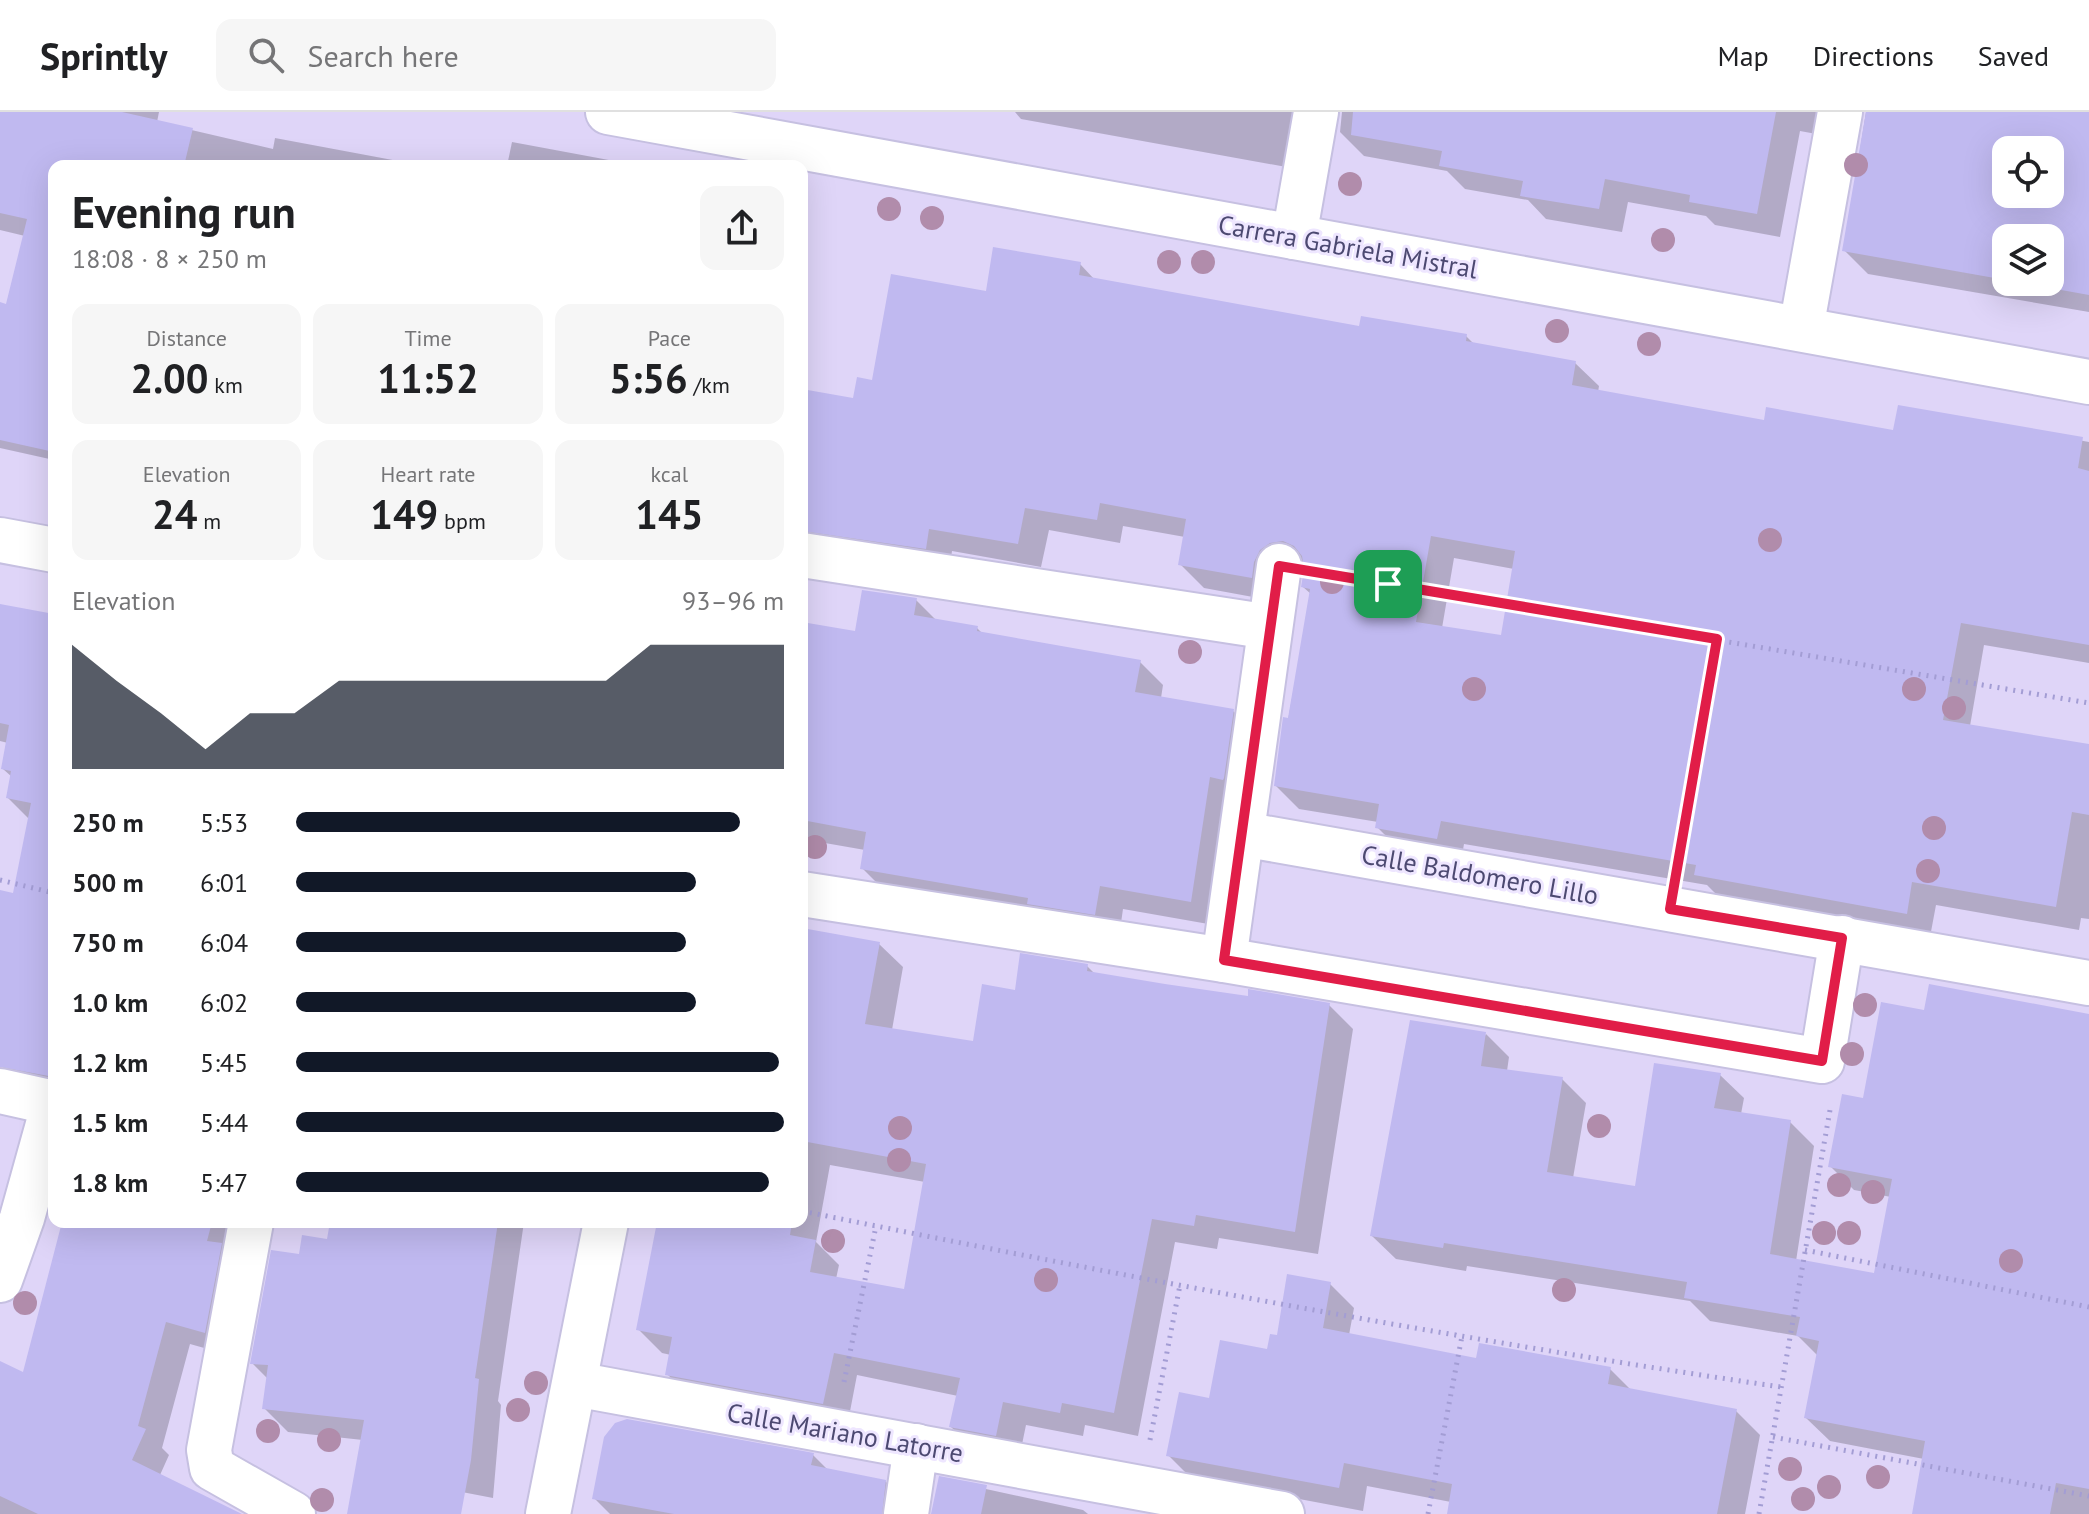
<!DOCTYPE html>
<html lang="en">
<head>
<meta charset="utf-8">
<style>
  :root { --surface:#fff; --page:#f6f6f6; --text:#202124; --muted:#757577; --line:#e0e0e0; --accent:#111827 }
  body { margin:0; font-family:"PT Sans",sans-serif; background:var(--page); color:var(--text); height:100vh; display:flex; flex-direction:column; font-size:30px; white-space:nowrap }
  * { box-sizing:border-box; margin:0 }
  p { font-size:26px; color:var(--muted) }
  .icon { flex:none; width:44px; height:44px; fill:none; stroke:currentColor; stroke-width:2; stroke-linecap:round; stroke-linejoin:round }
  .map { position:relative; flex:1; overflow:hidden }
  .side { position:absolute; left:48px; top:48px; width:760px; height:1068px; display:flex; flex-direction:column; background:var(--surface); border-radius:16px; box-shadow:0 8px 32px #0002 }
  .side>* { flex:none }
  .fabs { position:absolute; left:1992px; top:24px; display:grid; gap:16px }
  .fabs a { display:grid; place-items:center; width:72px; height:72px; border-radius:16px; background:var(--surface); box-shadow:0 8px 32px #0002; font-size:40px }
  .pin { position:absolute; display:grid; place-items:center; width:68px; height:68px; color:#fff; margin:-34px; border-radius:16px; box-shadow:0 4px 12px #0006 }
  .round { display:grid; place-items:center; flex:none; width:84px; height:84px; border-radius:16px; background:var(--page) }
  .head { display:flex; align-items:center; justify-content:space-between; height:136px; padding:0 24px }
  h1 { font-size:44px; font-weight:600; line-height:60px }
  .metrics { display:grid; grid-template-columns:repeat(3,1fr); gap:12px; height:136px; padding:8px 24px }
  .metrics div { display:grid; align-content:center; border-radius:16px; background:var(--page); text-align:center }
  .metrics b { font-size:40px; font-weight:600 }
  .metrics small { font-size:22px; font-weight:400 }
  .metrics p { font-size:22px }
  .chart { height:224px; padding:16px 24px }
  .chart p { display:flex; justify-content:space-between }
  .chart svg { width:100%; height:144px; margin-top:8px; fill:var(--accent); opacity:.7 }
  ul { padding:0 24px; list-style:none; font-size:26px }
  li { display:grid; grid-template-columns:128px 96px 1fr; align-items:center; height:60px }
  li i { height:20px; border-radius:10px; background:var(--accent) }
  header { display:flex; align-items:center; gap:48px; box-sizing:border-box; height:112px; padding:0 40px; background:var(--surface); border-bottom:2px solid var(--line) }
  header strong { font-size:38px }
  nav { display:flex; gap:44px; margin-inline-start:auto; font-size:28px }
  .search { width:560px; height:72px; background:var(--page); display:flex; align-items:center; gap:20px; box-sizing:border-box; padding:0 28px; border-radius:16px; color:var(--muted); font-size:30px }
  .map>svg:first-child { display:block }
  .residential { fill:#dfd5f8; fill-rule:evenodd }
  .shadow { fill:#0003; fill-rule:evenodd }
  .building { fill:#c0b9f0; fill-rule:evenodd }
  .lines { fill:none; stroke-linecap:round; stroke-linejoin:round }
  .minor-casing { stroke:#c6c0e1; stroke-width:48 }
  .path { stroke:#a39dd4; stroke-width:5; stroke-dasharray:2 6; stroke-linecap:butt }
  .minor { stroke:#fff; stroke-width:44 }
  .tree { fill:#b18cab }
  .route-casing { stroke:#fff; stroke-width:16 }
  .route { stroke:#e11d48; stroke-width:10 }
  .labels { text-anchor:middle; stroke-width:6; stroke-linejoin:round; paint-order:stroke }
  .street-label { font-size:26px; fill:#4c4971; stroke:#eee6ff }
</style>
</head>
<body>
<header>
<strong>Sprintly</strong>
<div class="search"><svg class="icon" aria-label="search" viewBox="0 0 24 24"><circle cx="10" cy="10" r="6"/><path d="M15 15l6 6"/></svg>Search here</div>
<nav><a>Map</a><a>Directions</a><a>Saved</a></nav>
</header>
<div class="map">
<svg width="2089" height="1402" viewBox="0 0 2089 1402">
  <rect width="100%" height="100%" fill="#eae1fb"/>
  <path class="residential" d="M0 0H2089V1402H0ZM2006 38H2050V82H2006ZM54 54H802V1110H54ZM2006 126H2050V170H2006Z"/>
  <g class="shadow">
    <polygon points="0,0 159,0 157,10 273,37 275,26 398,49 402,54 54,54 54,348 0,336 0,192 8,194 25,124 0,118"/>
    <polygon points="1015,0 1331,0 1308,59 1021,7"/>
    <polygon points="1342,0 1856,0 1838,26 1800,19 1780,125 1715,113 1706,104 1628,90 1622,120 1546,107 1528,88 1465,77 1447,59 1364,44 1340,20"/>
    <path d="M1866 0H2089V200L1868 162 1844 138ZM2006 38H2050V82H2006ZM2006 126H2050V170H2006Z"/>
    <polygon points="512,30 641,54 507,54"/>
    <path d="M1080 152 1095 168 1361 216 1466 224 1475 233 1575 251 1599 274 1598 280 1766 310 1895 320 1899 295 2089 330V551L1984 533 1970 614 2089 634V807L2081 806 2079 818 1936 793 1930 825 1720 786 1707 773 1464 732 1461 749 1401 739 1377 715 1378 710 1299 697 1276 674 1311 482 1303 475 1304 453 1295 454 1275 489 1204 476 1180 452 1185 425 1123 414 1120 431 1049 418 1041 455 952 439 949 459 802 437V308L854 288 873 270 987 181ZM1454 446 1514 457 1502 526 1442 516Z"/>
    <polygon points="916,488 937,509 977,516 983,522 1140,550 1163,573 1161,586 1233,599 1257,622 1214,813 1123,797 1119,825 886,780 862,756 865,738 802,727 802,531 856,521"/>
    <polygon points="0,495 54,505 54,983 25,978 2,954 0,949 0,780 15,783 30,708 8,686 12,665 3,657 8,631 0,629"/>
    <path d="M802 818 879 832 903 855 892 918 974 931 1017 880 1087 854 1095 862 1250 886 1329 893 1353 917 1318 1142 1219 1126 1217 1137 1175 1130 1138 1324 1085 1313 1083 1324 1026 1313 1019 1347 975 1338 951 1315 958 1284 857 1263 847 1315 691 1286 667 1262 671 1243 662 1241 638 1217 666 1110H802ZM830 1053 925 1070 905 1180 836 1167 839 1153 816 1130Z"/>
    <polygon points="1486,922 1509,945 1507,959 1562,967 1586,991 1573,1066 1637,1076 1720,963 1744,986 1741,1002 1790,1010 1814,1034 1796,1149 1875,1164 1891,1085 1854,1078 1830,1054 1864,988 2089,938 2089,1402 1914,1402 1924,1347 1830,1329 1806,1306 1818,1244 1798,1224 1710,1209 1690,1189 1467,1154 1466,1159 1396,1147 1372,1124"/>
    <polygon points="76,1110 241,1110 229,1243 190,1232 162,1336 169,1343 160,1363 238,1402 0,1402 0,1302 24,1263"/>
    <polygon points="332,1110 524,1110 498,1289 501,1293 493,1386 384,1365 363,1328 288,1320 265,1297 268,1267 252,1251 300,1145 329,1129"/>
    <polygon points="1330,1172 1354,1196 1349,1223 1478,1248 1610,1257 1632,1279 1736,1299 1760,1323 1745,1402 1449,1402 1451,1390 1367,1374 1363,1399 1192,1367 1168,1343 1211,1289 1268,1239"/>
    <polygon points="813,1343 828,1358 885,1369 909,1393 907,1402 610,1402 594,1386"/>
    <polygon points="940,1367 1083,1398 1088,1402 932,1402"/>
  </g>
  <g class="building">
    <polygon points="0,0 122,0 193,16 184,54 54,54 54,340 0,328 0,190 6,192 27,107 0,101"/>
    <polygon points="1353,0 1776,0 1757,102 1689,90 1690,83 1605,67 1599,97 1520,84 1523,69 1439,54 1442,39 1351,23"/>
    <path d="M1866 0H2089V183L2016 170H2050V126H2006V168L1842 139ZM2006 38H2050V82H2006Z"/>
    <path d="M993 135 1081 150 1079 163 1359 214 1361 204 1467 222 1466 229 1576 249 1572 273 1764 308 1766 295 1893 318 1898 293 2083 325 2078 356 2089 359V533L1961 511 1943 608 2089 632V703L2072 700 2056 795 1912 770 1907 802 1694 763 1696 753 1441 709 1437 727 1375 716 1379 692 1274 674 1283 605 1288 606 1310 477 1301 475 1304 457 1302 444 1294 434 1283 429 1270 431 1260 438 1254 450 1252 466 1178 453 1186 407 1100 391 1097 408 1025 396 1018 432 929 417 926 437 802 419V277L853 286 857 265 872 268 891 162 986 179ZM1431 424 1515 439 1501 523 1416 510Z"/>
    <polygon points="862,478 917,486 914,503 978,514 977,519 1141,548 1135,580 1234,597 1224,666 1223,668 1210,665 1191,790 1100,774 1095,803 1027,792 1028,786 860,757 866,720 802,708 802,510 855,519"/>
    <polygon points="0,492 54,502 54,965 0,955 0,778 13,781 31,691 6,686 11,659 1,657 9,613 0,611"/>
    <polygon points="802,816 880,830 865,912 973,929 982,872 1015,878 1020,841 1088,852 1087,859 1165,872 1248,884 1248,877 1330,891 1295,1120 1196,1103 1194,1114 1152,1107 1114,1301 1062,1291 1060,1301 1003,1290 996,1324 949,1315 960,1266 834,1241 823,1292 665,1263 672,1225 636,1218 657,1110 792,1110 790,1123 816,1128 810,1160 904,1177 926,1052 802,1029"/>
    <polygon points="1929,872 2089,902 2089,1377 2056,1371 2050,1402 1912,1402 1925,1329 1804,1306 1819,1229 1796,1224 1800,1205 1684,1186 1687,1170 1444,1131 1443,1136 1370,1124 1410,908 1486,920 1481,954 1563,965 1547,1060 1635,1074 1654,951 1721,961 1714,996 1791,1008 1770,1142 1874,1161 1892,1067 1828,1055 1842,982 1863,986 1881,890 1924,898"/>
    <polygon points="62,1110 212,1110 207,1129 222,1131 205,1221 166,1210 138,1314 146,1317 132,1348 242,1402 38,1402 0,1384 0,1249 23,1260"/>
    <polygon points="330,1110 498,1110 475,1266 479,1267 471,1348 461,1402 347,1402 364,1308 262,1297 268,1253 250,1252 271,1138 299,1142 302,1123 327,1127"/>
    <polygon points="1287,1162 1331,1170 1323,1216 1476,1246 1479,1231 1611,1255 1608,1272 1737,1297 1717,1402 1447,1402 1452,1372 1344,1351 1339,1376 1166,1344 1179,1280 1209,1286 1220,1228 1267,1237 1270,1222 1277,1223"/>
    <polygon points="627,1307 814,1341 811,1353 886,1368 882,1402 674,1402 592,1387 604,1325 615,1311"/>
    <polygon points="939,1364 987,1373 981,1402 931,1402"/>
  </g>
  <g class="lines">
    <defs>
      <g id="minor">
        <polyline points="608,0 2089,270"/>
        <polyline points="1294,125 1316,0"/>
        <polyline points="1801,217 1840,0"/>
        <polyline points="0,428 54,438"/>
        <polyline points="802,443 1270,515"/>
        <polyline points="1242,722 2089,871"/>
        <polyline points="802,782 1224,848 1822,949 1842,826"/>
        <polyline points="1224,848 1279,454"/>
        <polyline points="0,979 54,991"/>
        <polyline points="251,1110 209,1338 212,1356 293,1402"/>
        <polyline points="0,1168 22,1106 54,991"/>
        <polyline points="575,1272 1282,1402"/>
        <polyline points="548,1402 606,1110"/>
        <polyline points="906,1402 916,1334"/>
      </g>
    </defs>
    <use href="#minor" class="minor-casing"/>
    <g class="path">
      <polyline points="1327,462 2089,591"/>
      <polyline points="1679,747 1717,527"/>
      <polyline points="0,768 54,781"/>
      <path d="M802 1099C1127 1165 1453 1227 1781 1275"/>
      <polyline points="1805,1138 2089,1195"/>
      <polyline points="844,1270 876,1114"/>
      <polyline points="1773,1325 2089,1384"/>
      <polyline points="1150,1328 1180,1173"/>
      <polyline points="1428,1402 1462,1224"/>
      <polyline points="1759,1402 1830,998"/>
    </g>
    <use href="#minor" class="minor"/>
  </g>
  <g class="tree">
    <circle cx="1856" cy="53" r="12"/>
    <circle cx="1350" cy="72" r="12"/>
    <circle cx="889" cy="97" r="12"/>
    <circle cx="932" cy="106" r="12"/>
    <circle cx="1663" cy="128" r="12"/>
    <circle cx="1169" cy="150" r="12"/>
    <circle cx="1203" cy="150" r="12"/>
    <circle cx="1557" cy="219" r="12"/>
    <circle cx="1649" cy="232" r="12"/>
    <circle cx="1770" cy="428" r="12"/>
    <circle cx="1332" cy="470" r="12"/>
    <circle cx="1190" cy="540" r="12"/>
    <circle cx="1474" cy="577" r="12"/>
    <circle cx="1914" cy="577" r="12"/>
    <circle cx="1954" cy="596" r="12"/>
    <circle cx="1934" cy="716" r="12"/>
    <circle cx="815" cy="735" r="12"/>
    <circle cx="1928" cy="759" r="12"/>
    <circle cx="1865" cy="893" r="12"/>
    <circle cx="1852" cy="942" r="12"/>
    <circle cx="1599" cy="1014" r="12"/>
    <circle cx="900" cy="1016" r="12"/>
    <circle cx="899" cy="1048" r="12"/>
    <circle cx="1839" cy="1073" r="12"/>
    <circle cx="1873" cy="1080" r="12"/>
    <circle cx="1824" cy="1121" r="12"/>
    <circle cx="1849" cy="1121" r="12"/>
    <circle cx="833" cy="1129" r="12"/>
    <circle cx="2011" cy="1149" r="12"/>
    <circle cx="1046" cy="1168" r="12"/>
    <circle cx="1564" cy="1178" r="12"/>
    <circle cx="25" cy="1191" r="12"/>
    <circle cx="536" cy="1271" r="12"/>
    <circle cx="518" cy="1298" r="12"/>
    <circle cx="268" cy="1319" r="12"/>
    <circle cx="329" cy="1328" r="12"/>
    <circle cx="1790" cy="1357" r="12"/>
    <circle cx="1878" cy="1365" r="12"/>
    <circle cx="1829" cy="1375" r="12"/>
    <circle cx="1803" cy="1387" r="12"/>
    <circle cx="322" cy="1388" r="12"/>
  </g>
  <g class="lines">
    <defs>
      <polygon id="route" points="1279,454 1717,527 1670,797 1842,826 1822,949 1224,848"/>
    </defs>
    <use href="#route" class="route-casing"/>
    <use href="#route" class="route"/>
  </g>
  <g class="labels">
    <g class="street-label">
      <text transform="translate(1348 135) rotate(10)" y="9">Carrera Gabriela Mistral</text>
      <text transform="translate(1480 763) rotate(10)" y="9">Calle Baldomero Lillo</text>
      <text transform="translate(845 1321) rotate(10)" y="9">Calle Mariano Latorre</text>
    </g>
  </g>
</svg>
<div class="fabs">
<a><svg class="icon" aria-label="locate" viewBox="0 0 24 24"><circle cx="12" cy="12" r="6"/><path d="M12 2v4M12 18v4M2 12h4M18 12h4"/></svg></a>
<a><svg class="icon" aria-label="layers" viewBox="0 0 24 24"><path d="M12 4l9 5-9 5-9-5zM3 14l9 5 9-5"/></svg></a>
</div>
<div class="pin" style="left:1388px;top:472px;background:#1e9e55"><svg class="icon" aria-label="arrive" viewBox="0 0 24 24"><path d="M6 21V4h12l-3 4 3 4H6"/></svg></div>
<section class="side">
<div class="head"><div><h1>Evening run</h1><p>18:08 · 8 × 250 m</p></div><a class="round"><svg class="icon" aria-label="share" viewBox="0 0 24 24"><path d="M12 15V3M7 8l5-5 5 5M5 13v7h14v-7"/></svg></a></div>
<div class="metrics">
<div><p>Distance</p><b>2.00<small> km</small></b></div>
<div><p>Time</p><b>11:52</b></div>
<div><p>Pace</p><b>5:56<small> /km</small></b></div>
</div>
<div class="metrics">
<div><p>Elevation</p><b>24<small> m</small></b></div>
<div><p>Heart rate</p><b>149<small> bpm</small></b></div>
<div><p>kcal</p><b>145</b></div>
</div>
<div class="chart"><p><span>Elevation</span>93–96 m</p>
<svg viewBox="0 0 160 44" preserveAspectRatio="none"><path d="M0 44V6L10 17L20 27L30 38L40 27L50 27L60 17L70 17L80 17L90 17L100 17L110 17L120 17L130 6L140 6L150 6L160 6V44z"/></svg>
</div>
<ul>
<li><b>250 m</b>5:53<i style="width:91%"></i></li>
<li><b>500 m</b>6:01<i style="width:82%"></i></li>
<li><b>750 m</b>6:04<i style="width:80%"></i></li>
<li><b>1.0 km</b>6:02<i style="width:82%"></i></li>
<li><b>1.2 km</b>5:45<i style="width:99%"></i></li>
<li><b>1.5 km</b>5:44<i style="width:100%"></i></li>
<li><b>1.8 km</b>5:47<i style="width:97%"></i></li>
</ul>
</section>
</div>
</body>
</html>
